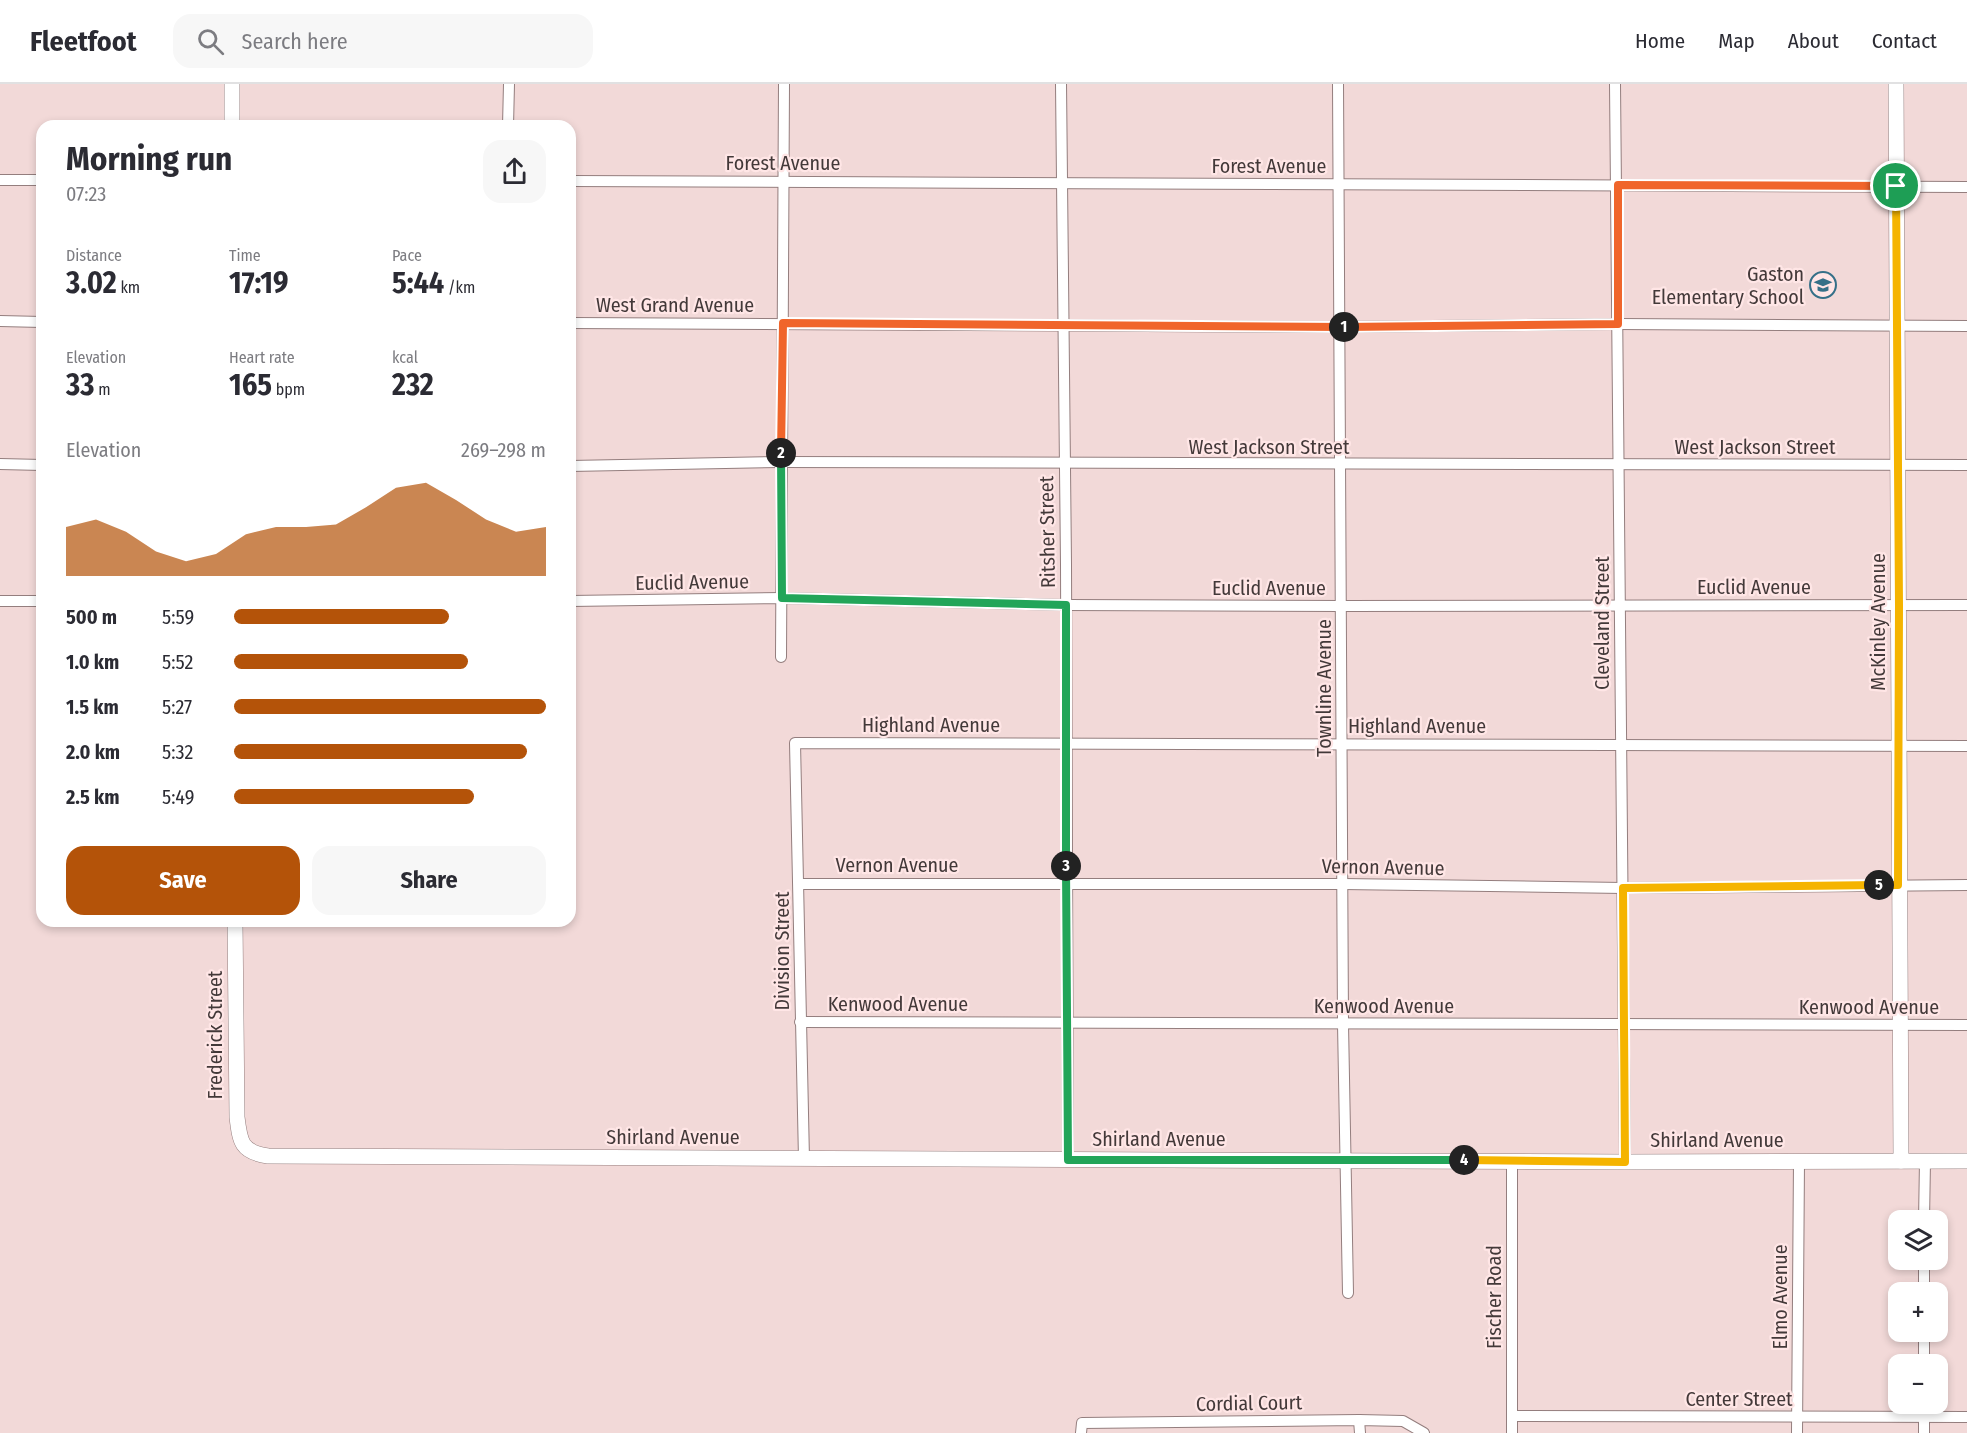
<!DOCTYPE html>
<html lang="en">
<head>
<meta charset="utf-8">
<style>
  :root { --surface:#fff; --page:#f7f7f7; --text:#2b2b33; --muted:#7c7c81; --line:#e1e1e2; --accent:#b45309 }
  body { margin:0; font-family:"Fira Sans Condensed",sans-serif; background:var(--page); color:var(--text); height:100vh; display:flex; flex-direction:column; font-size:22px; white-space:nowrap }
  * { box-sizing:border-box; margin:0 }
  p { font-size:20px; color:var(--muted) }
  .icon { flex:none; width:33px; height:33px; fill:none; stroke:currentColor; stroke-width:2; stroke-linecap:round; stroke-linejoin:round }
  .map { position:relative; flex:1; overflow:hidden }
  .drawer { position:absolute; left:36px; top:36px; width:540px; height:807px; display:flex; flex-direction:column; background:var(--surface); border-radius:18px; box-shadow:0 3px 9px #0003 }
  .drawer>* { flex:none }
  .tools { position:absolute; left:1888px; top:1126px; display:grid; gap:12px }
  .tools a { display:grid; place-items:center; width:60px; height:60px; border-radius:12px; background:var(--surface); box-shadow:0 3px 9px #0003; font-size:30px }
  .pin { position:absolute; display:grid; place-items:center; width:51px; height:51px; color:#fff; margin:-26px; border:3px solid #fff; border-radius:50%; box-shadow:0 2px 6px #0007 }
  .km { position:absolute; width:30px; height:30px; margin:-15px; border-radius:50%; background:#222; color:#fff; font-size:16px; line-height:30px; text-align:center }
  .round { display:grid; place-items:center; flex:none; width:63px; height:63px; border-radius:18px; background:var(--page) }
  .summary { display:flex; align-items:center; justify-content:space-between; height:102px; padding:0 30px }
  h1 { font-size:33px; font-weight:700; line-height:45px }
  .metrics { display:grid; grid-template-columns:repeat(3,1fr); gap:9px; height:102px; padding:6px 30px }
  .metrics div { display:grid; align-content:center }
  .metrics b { font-size:30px; font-weight:700 }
  .metrics small { font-size:16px; font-weight:400 }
  .metrics p { font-size:16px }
  .chart { height:168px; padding:12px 30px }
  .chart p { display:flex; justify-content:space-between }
  .chart svg { width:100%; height:108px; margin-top:6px; fill:var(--accent); opacity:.7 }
  .button { display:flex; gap:12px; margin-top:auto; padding:12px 30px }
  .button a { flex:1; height:69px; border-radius:18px; background:var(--accent); color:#fff; font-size:24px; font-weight:700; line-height:69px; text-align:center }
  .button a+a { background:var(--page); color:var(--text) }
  ul { padding:0 30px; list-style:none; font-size:20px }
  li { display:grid; grid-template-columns:96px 72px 1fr; align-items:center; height:45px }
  li i { height:15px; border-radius:8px; background:var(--accent) }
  header { display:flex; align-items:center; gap:36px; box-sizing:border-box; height:84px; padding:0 30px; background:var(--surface); border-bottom:2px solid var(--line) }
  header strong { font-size:28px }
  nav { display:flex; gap:33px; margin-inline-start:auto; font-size:21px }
  .search { width:420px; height:54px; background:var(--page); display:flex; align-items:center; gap:15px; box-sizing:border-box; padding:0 21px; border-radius:18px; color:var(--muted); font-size:22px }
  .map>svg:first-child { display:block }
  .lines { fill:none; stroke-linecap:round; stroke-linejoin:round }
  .street-casing { stroke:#947e7e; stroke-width:12 }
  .secondary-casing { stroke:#947e7e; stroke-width:16 }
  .street { stroke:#fff; stroke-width:10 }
  .secondary { stroke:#fff; stroke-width:15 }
  .split-1-casing { stroke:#fff; stroke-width:12 }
  .split-2-casing { stroke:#fff; stroke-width:12 }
  .split-3-casing { stroke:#fff; stroke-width:12 }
  .split-4-casing { stroke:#fff; stroke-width:12 }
  .split-5-casing { stroke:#fff; stroke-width:12 }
  .split-6-casing { stroke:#fff; stroke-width:12 }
  .split-1 { stroke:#f0652b; stroke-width:8 }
  .split-2 { stroke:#f0652b; stroke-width:8 }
  .split-3 { stroke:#22a559; stroke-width:8 }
  .split-4 { stroke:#22a559; stroke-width:8 }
  .split-5 { stroke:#f5b400; stroke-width:8 }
  .split-6 { stroke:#f5b400; stroke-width:8 }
  .labels { text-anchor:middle; stroke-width:4.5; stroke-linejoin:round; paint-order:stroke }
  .street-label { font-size:20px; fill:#433939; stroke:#ffe6e6 }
  .poi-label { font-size:20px; fill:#433939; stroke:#ffe6e6; text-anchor:end }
</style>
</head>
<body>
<header>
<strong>Fleetfoot</strong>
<div class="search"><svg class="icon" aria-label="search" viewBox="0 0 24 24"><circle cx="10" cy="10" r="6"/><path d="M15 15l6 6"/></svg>Search here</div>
<nav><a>Home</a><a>Map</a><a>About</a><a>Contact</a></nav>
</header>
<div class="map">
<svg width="1967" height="1349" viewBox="0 0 1967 1349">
  <rect width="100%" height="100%" fill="#f2d9d8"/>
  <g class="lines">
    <defs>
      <g id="street">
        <polyline points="1061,0 1066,480 1068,1075"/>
        <polyline points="1338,0 1343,940 1348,1209"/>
        <polyline points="1615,0 1625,1078"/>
        <polyline points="508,42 509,0"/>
        <polyline points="0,96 42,96"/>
        <polyline points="570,97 1967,103"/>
        <polyline points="0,237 42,238"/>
        <polyline points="570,239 1339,243 1618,240 1967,242"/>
        <polyline points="0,380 42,381"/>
        <polyline points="570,382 781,378 1967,381"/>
        <polyline points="0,517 42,517"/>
        <polyline points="570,517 782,514 1066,521 1342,522 1967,521"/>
        <polyline points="781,573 784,0"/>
        <polyline points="799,800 1343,800 1623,804 1967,801"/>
        <polyline points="800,938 1967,941"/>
        <polyline points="804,1075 795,659 1967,662"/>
        <polyline points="1924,1137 1925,1077"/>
        <polyline points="1924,1209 1924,1176"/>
        <polyline points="1924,1281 1924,1248"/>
        <polyline points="1512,1332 1967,1333"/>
        <polyline points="1359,1336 1360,1349"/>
        <polyline points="1081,1349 1082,1339 1359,1336 1403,1337 1424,1349"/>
        <polyline points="1512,1349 1512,1077"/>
        <polyline points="1797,1349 1799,1077"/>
        <polyline points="1924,1349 1924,1320"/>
      </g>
      <g id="secondary">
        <polyline points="1896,0 1901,1077"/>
        <polyline points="232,42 232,0"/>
        <path d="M235 837 237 1033C240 1058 241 1068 268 1072L1625 1078 1967 1077"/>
      </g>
    </defs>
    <use href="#street" class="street-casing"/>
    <use href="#secondary" class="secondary-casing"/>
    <use href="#street" class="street"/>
    <use href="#secondary" class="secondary"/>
  </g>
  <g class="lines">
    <defs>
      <polyline id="split-1" points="1344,243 1618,240 1618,101 1896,102"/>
      <polyline id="split-2" points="781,369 783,239 1344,243"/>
      <polyline id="split-3" points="781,369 782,514 1066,521 1066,782"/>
      <polyline id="split-4" points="1066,782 1068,1076 1464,1076"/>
      <polyline id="split-5" points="1464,1076 1625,1078 1623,804 1879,801"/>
      <polyline id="split-6" points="1879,801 1898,801 1899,521 1896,102"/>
    </defs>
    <use href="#split-1" class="split-1-casing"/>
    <use href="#split-2" class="split-2-casing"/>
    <use href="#split-3" class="split-3-casing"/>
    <use href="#split-4" class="split-4-casing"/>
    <use href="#split-5" class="split-5-casing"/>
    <use href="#split-6" class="split-6-casing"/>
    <use href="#split-1" class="split-1"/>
    <use href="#split-2" class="split-2"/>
    <use href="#split-3" class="split-3"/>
    <use href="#split-4" class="split-4"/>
    <use href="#split-5" class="split-5"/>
    <use href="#split-6" class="split-6"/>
  </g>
  <defs>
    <symbol id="school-ring" viewBox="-11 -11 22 22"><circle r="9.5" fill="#ffe6e6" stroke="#357088" stroke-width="1.5"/><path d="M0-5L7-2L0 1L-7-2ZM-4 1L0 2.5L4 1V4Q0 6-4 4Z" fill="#357088"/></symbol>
  </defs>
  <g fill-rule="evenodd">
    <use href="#school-ring" x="1808" y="186" width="30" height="30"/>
  </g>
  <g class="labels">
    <g class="street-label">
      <text x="783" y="86">Forest Avenue</text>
      <text x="1269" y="89">Forest Avenue</text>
      <text x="675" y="228">West Grand Avenue</text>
      <text x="1269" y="370">West Jackson Street</text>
      <text x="1755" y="370">West Jackson Street</text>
      <text transform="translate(1047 448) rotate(-91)" y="7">Ritsher Street</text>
      <text transform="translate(692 498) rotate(-1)" y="7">Euclid Avenue</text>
      <text x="1754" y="510">Euclid Avenue</text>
      <text x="1269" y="511">Euclid Avenue</text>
      <text transform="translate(1878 538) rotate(-90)" y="7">McKinley Avenue</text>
      <text transform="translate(1602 539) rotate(-90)" y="7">Cleveland Street</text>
      <text transform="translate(1324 604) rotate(-90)" y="7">Townline Avenue</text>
      <text x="931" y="648">Highland Avenue</text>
      <text x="1417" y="649">Highland Avenue</text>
      <text x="897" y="788">Vernon Avenue</text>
      <text transform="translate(1383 783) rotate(1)" y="7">Vernon Avenue</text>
      <text transform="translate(782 867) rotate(-90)" y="7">Division Street</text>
      <text x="898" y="927">Kenwood Avenue</text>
      <text x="1384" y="929">Kenwood Avenue</text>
      <text x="1869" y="930">Kenwood Avenue</text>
      <text transform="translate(215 951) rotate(-90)" y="7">Frederick Street</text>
      <text x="673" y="1060">Shirland Avenue</text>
      <text x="1159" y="1062">Shirland Avenue</text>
      <text x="1717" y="1063">Shirland Avenue</text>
      <text transform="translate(1494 1213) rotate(-90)" y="7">Fischer Road</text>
      <text transform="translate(1780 1213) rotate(-90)" y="7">Elmo Avenue</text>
      <text x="1739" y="1322">Center Street</text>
      <text transform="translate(1249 1319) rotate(-1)" y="7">Cordial Court</text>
    </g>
    <g class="poi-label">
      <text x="1804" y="197">Gaston<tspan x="1804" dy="23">Elementary School</tspan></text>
    </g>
  </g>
</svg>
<div class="tools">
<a><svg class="icon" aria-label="layers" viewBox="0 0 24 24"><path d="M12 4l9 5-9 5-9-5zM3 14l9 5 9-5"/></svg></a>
<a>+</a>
<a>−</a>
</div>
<div class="pin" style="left:1896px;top:102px;background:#1e9e55"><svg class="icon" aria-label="arrive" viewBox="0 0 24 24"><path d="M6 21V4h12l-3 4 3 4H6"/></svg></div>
<b class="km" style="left:1344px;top:243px">1</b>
<b class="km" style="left:781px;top:369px">2</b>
<b class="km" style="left:1066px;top:782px">3</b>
<b class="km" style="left:1464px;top:1076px">4</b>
<b class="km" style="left:1879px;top:801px">5</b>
<section class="drawer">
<div class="summary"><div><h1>Morning run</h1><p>07:23</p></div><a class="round"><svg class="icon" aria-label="share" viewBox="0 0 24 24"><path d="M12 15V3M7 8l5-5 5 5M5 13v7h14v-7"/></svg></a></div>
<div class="metrics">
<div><p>Distance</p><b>3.02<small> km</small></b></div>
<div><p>Time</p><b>17:19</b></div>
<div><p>Pace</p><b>5:44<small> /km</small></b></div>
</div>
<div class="metrics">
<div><p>Elevation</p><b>33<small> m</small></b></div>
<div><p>Heart rate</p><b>165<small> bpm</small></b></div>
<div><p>kcal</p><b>232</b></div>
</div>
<div class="chart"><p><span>Elevation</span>269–298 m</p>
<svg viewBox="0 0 160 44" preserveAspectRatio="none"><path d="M0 44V24L10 21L20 26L30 34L40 38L50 35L60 27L70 24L80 24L90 23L100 16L110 8L120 6L130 13L140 21L150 26L160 24V44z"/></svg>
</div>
<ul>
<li><b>500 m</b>5:59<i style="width:69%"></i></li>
<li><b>1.0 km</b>5:52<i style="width:75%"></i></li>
<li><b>1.5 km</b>5:27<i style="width:100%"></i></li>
<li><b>2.0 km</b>5:32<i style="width:94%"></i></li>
<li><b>2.5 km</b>5:49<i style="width:77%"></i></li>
</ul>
<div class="button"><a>Save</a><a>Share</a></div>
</section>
</div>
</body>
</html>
